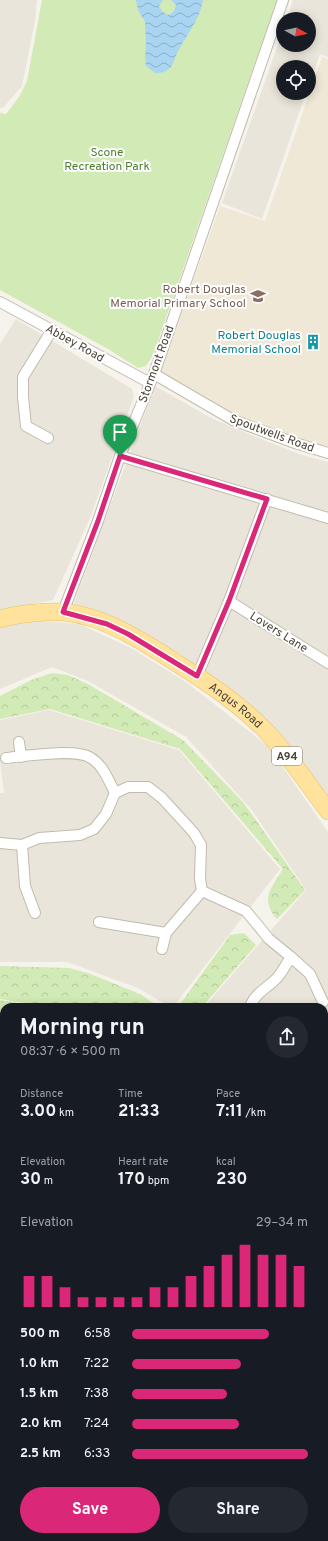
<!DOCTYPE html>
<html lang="en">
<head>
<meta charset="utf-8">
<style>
  :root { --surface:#171b24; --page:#242831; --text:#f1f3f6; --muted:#9ea1a6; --accent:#db2777 }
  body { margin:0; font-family:Overpass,sans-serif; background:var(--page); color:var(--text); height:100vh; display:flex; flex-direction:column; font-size:15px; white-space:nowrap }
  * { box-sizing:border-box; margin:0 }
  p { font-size:13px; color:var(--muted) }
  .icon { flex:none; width:22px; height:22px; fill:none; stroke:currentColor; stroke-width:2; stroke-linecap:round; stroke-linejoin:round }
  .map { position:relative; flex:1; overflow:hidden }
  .panel { position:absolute; left:0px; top:1003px; width:328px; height:538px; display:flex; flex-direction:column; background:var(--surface); border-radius:12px 12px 0 0; box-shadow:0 2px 10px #0003 }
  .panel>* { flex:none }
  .needle { width:26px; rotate:98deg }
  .controls { position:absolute; left:276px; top:12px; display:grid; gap:8px }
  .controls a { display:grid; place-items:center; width:40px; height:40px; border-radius:50%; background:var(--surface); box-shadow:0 2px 10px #0003; font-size:20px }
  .pin { position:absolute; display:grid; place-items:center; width:34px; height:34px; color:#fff; margin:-41px -17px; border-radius:50% 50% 50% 0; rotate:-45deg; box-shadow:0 0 4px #0007 }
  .pin .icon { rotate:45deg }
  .round { display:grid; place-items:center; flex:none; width:42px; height:42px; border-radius:21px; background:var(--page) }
  .summary { display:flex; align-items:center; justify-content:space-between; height:68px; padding:0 20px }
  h1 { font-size:22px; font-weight:700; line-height:30px }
  .figures { display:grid; grid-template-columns:repeat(3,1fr); gap:6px; height:68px; padding:4px 20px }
  .figures div { display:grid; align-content:center }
  .figures b { font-size:17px; font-weight:700 }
  .figures small { font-size:11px; font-weight:400 }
  .figures p { font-size:11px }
  .chart { height:112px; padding:8px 20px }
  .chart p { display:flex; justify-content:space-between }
  .chart svg { width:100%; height:72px; margin-top:4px; stroke:var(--accent); stroke-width:6 }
  .cta { display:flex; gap:8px; margin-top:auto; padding:8px 20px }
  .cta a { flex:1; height:46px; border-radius:24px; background:var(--accent); color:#fff; font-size:16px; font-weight:700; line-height:46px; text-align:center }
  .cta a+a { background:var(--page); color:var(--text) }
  ul { padding:0 20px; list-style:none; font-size:13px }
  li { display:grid; grid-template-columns:64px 48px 1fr; align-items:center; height:30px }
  li i { height:10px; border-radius:5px; background:var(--accent) }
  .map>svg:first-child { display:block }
  .residential { fill:#eae5da }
  .education { fill:#efe8d6 }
  .grass { fill:url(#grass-dots) }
  .forest { fill:url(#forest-crowns) }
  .park { fill:#d2eab5 }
  .water { fill:url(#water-waves); fill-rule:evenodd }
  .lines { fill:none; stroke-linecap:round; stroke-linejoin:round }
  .minor-casing { stroke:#c2bbae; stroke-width:12 }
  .primary-casing { stroke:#e6c16a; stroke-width:18 }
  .minor { stroke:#fff; stroke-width:10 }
  .primary { stroke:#ffe39c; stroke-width:17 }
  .route-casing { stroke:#fff; stroke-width:8 }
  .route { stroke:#db2777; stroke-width:5 }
  .labels { text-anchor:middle; stroke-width:4; stroke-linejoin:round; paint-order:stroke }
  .shield { fill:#fff; stroke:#817c74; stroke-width:1 }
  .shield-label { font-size:11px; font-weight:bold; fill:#4b4439 }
  .park-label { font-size:12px; fill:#4a7f2a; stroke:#fff }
  .education-label { font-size:12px; fill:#785e54; stroke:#fff; text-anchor:end }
  .culture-label { font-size:12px; fill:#0d838f; stroke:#fff; text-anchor:end }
  .street-label { font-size:12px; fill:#4b4439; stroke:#fff }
</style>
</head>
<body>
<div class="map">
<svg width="328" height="1541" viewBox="0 0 328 1541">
  <defs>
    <pattern id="grass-dots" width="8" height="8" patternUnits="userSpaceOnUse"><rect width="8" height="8" fill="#d2eab5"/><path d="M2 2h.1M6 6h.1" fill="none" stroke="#b6ca9c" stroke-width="1.8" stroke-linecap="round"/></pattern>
    <pattern id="forest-crowns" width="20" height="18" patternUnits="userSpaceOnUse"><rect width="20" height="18" fill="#d2eab5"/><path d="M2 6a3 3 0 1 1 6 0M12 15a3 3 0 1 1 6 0" fill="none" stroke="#b6ca9c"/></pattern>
    <pattern id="water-waves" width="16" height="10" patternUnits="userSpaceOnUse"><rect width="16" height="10" fill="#a9d4f2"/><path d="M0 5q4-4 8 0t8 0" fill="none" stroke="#8caec5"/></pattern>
  </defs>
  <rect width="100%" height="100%" fill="#f6f3ec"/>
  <g class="residential">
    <polygon points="0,0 37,0 35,21 22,86 3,108 0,108"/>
    <polygon points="293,0 328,0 328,57 320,54 309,85 309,67 283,67 283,93 306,93 262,219 222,203 283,30 283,45 309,45 309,19 287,19"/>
    <polygon points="16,319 132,389 134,397 90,518 53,600 0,611 0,344"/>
    <polygon points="155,386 213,419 256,437 302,455 328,462 328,800 265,717 208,678 72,608"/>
    <polygon points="19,619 79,624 131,648 186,682 269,747 328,832 328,1090 324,1092 324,1007 204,1007 306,890 252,810 186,737 88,681 52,667 0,689 0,627"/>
    <polygon points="49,710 179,750 280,869 173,1007 170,1007 138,988 67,962 0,962 0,793 4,793 0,760 0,720"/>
    <polygon points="0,1064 2,1082 4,1085 4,1258 0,1259"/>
    <polygon points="328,1102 328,1189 324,1190 324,1105"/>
  </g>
  <polygon class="education" points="322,57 328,59 328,446 316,444 236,415 161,371 220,206 265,221"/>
  <g class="grass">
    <polygon points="0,1000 42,1007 4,1007 4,1074 0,1046"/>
    <polygon points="324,1250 328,1255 328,1312 324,1315"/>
  </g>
  <g class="forest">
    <path d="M52 673 68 675 88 684 183 740 243 802 305 890 277 919C259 899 272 887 283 869L180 749 50 709 0 719V696L31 680Z"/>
    <polygon points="244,933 256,945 202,1007 178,1007 230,935"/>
    <polygon points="0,966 69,968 88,973 140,994 159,1007 51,1007 0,999"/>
    <polygon points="328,1194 328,1251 324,1247 324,1196"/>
    <polygon points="328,1314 328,1341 324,1343 324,1317"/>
  </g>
  <polygon class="park" points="42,0 277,0 153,355 146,366 138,368 108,349 0,290 0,113 6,114 19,97 27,81"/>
  <path class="water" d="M136 0H203C200 20 186 35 177 53 175 57 174 63 171 67 166 72 162 73 155 73L146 66 145 57 146 42 145 22 138 10ZM163 0H171L176 5C175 10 173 14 167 15L162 11 159 6Z"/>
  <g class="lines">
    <defs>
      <g id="minor">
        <polyline points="0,302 150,383"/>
        <polyline points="154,374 233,420 295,443 328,453"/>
        <polyline points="48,438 26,426 23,397 23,377 52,330"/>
        <polyline points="120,456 328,518"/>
        <polyline points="229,601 328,663"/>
        <polyline points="63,612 98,521 120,456 154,374 283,0"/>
        <polyline points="197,676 229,601 267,499"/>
        <polyline points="19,742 21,757"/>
        <path d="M6 758C25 756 76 748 91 758 103 765 109 781 115 793"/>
        <path d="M0 843 22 845 39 838 80 835 94 829 106 814 115 793 128 787H148L162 798 194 833 201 845 200 879 202 891 246 911 269 939 291 957C286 964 282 973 276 979 267 988 254 994 250 1007"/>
        <polyline points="22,845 25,886 35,913"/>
        <polyline points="99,922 166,933 202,891"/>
        <polyline points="162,949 166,933"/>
        <polyline points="291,957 310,974 323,1002"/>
        <polyline points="325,1098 328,1095"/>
        <polyline points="324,1125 328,1127"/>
      </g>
      <g id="primary">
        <path id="s1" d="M0 619C17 614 45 611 63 612 105 616 144 642 178 664 209 683 239 704 265 730 288 754 308 784 328 811"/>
      </g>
    </defs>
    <use href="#minor" class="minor-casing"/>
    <use href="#primary" class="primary-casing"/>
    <use href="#minor" class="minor"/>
    <use href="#primary" class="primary"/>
  </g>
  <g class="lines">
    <defs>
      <polygon id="route" points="120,456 267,499 229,601 197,676 128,634 107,624 63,612 98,521"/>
    </defs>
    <use href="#route" class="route-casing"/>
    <use href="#route" class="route"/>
  </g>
  <defs>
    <symbol id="school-bare" viewBox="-9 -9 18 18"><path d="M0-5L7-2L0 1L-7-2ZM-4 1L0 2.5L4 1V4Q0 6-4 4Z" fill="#8d6e63" stroke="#fff" stroke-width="2.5" paint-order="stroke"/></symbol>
    <symbol id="building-bare" viewBox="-9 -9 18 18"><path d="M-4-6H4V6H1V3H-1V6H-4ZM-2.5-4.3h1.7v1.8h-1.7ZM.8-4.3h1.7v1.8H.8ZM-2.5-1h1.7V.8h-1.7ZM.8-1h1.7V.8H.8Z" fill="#0f9aa8" stroke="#fff" stroke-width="2.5" paint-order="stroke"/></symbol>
  </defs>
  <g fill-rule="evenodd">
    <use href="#school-bare" x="247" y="285" width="22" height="22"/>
    <use href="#building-bare" x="302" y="331" width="22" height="22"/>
  </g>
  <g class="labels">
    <rect class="shield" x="272" y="747" width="30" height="18" rx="3"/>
    <g class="shield-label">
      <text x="287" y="760">A94</text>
    </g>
    <g class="park-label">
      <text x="107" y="156">Scone<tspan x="107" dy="14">Recreation Park</tspan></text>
    </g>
    <g class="education-label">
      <text x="246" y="293">Robert Douglas<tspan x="246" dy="14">Memorial Primary School</tspan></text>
    </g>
    <g class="culture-label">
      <text x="301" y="339">Robert Douglas<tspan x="301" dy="14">Memorial School</tspan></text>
    </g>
    <g class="street-label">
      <text transform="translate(75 343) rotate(29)" y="4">Abbey Road</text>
      <text transform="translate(156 364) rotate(-70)" y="4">Stormont Road</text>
      <text transform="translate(272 433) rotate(20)" y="4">Spoutwells Road</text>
      <text transform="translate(279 632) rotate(32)" y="4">Lovers Lane</text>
      <text dy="4" stroke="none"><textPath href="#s1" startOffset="262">Angus Road</textPath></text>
    </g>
  </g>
</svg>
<div class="controls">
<a><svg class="needle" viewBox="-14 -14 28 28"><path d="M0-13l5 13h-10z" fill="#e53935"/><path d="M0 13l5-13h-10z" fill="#9ea1a6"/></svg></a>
<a><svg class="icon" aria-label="locate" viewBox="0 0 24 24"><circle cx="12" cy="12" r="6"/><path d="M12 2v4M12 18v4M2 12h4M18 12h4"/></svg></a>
</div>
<div class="pin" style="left:120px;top:456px;background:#1e9e55"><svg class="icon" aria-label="arrive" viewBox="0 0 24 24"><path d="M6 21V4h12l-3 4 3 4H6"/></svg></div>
<section class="panel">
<div class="summary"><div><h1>Morning run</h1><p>08:37 · 6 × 500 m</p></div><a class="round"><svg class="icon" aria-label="share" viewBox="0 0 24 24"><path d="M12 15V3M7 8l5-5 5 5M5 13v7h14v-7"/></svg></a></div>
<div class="figures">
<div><p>Distance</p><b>3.00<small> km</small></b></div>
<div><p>Time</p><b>21:33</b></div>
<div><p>Pace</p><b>7:11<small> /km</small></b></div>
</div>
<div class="figures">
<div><p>Elevation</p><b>30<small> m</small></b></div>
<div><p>Heart rate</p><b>170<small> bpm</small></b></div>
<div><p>kcal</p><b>230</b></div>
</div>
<div class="chart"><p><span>Elevation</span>29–34 m</p>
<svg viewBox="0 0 160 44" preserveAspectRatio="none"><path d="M5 44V25M15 44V25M25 44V32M35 44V38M45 44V38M55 44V38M65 44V38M75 44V32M85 44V32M95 44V25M105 44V19M115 44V12M125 44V6M135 44V12M145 44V12M155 44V19"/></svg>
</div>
<ul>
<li><b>500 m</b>6:58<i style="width:78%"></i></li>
<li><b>1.0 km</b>7:22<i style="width:62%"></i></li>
<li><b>1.5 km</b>7:38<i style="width:54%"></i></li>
<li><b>2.0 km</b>7:24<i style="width:61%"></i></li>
<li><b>2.5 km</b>6:33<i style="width:100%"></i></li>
</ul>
<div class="cta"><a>Save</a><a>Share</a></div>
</section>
</div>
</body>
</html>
